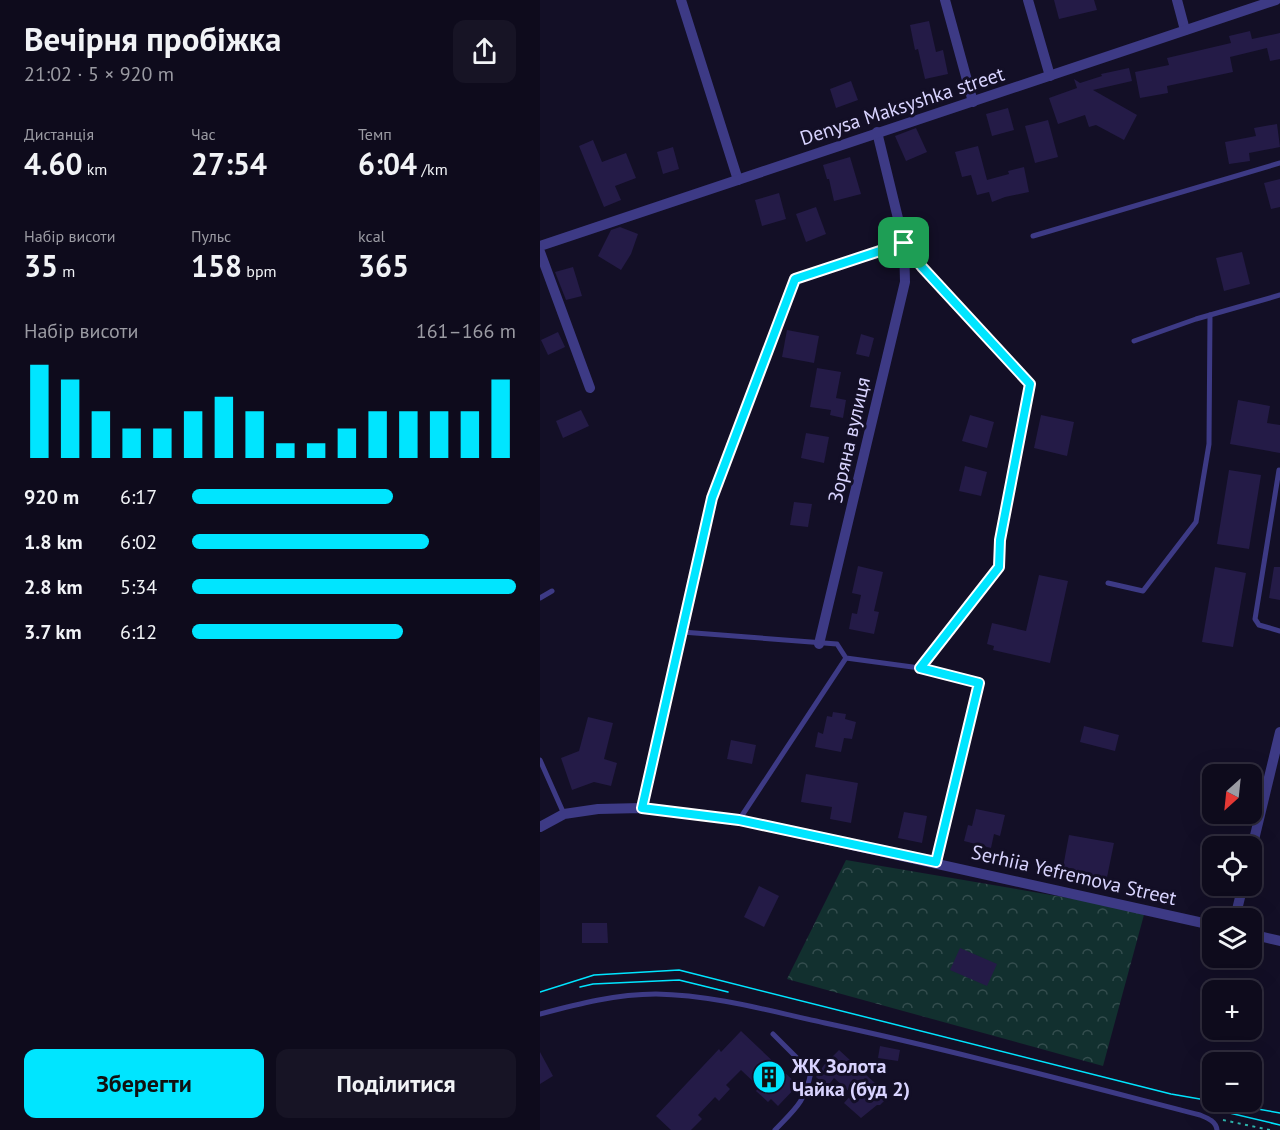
<!DOCTYPE html>
<html lang="uk">
<head>
<meta charset="utf-8">
<style>
  :root { --surface:#0e0b1c; --page:#171425; --text:#f1f3f6; --muted:#9b9ba3; --line:#2e2b3b; --accent:#00e5ff }
  body { margin:0; font-family:"PT Sans",sans-serif; background:var(--page); color:var(--text); height:100vh; display:flex; flex-direction:column; font-size:22px; white-space:nowrap }
  * { box-sizing:border-box; margin:0 }
  p { font-size:20px; color:var(--muted) }
  .icon { flex:none; width:33px; height:33px; fill:none; stroke:currentColor; stroke-width:2; stroke-linecap:round; stroke-linejoin:round }
  .map { position:relative; flex:1; overflow:hidden }
  .details { display:flex; flex-direction:column; background:var(--surface); width:540px }
  .details>* { flex:none }
  .needle { width:39px; rotate:207deg }
  .tools { position:absolute; left:662px; top:764px; display:grid; gap:12px }
  .tools a { display:grid; place-items:center; width:60px; height:60px; border-radius:12px; background:var(--surface); box-shadow:0 6px 24px #0002,0 0 0 2px var(--line); font-size:30px }
  .pin { position:absolute; display:grid; place-items:center; width:51px; height:51px; color:#fff; margin:-26px; border-radius:12px; box-shadow:0 3px 9px #0006 }
  .round { display:grid; place-items:center; flex:none; width:63px; height:63px; border-radius:12px; background:var(--page) }
  .summary { display:flex; align-items:center; justify-content:space-between; height:102px; padding:0 24px }
  h1 { font-size:33px; font-weight:800; line-height:45px }
  .figures { display:grid; grid-template-columns:repeat(3,1fr); gap:9px; height:102px; padding:6px 24px }
  .figures div { display:grid; align-content:center }
  .figures b { font-size:30px; font-weight:800 }
  .figures small { font-size:16px; font-weight:400 }
  .figures p { font-size:16px }
  .chart { height:168px; padding:12px 24px }
  .chart p { display:flex; justify-content:space-between }
  .chart svg { width:100%; height:108px; margin-top:6px; stroke:var(--accent); stroke-width:6 }
  .primary-button { display:flex; gap:12px; margin-top:auto; padding:12px 24px }
  .primary-button a { flex:1; height:69px; border-radius:12px; background:var(--accent); color:#111; font-size:24px; font-weight:800; line-height:69px; text-align:center }
  .primary-button a+a { background:var(--page); color:var(--text) }
  ul { padding:0 24px; list-style:none; font-size:20px }
  li { display:grid; grid-template-columns:96px 72px 1fr; align-items:center; height:45px }
  li i { height:15px; border-radius:8px; background:var(--accent) }
  main { display:flex; flex:1; min-height:0 }
  .map>svg:first-child { display:block }
  .forest { fill:url(#forest-crowns) }
  .building { fill:#241b47 }
  .lines { fill:none; stroke-linecap:round; stroke-linejoin:round }
  .path { stroke:#2fb8b0; stroke-width:2; stroke-dasharray:3 4.5; stroke-linecap:butt }
  .lane { stroke:#3d3a85; stroke-width:5 }
  .street { stroke:#3d3a85; stroke-width:10 }
  .tram { stroke:#00e5ff; stroke-width:1.5 }
  .route-casing { stroke:#fff; stroke-width:12 }
  .route { stroke:#00e5ff; stroke-width:8 }
  .labels { text-anchor:middle; stroke-width:6; stroke-linejoin:round; paint-order:stroke }
  .street-label { font-size:20px; fill:#d9d4ff; stroke:#130f26 }
  .poi-label { font-size:20px; font-weight:bold; fill:#d9d4ff; stroke:#130f26; text-anchor:start }
</style>
</head>
<body>
<main>
<section class="details">
<div class="summary"><div><h1>Вечірня пробіжка</h1><p>21:02 · 5 × 920 m</p></div><a class="round"><svg class="icon" aria-label="share" viewBox="0 0 24 24"><path d="M12 15V3M7 8l5-5 5 5M5 13v7h14v-7"/></svg></a></div>
<div class="figures">
<div><p>Дистанція</p><b>4.60<small> km</small></b></div>
<div><p>Час</p><b>27:54</b></div>
<div><p>Темп</p><b>6:04<small> /km</small></b></div>
</div>
<div class="figures">
<div><p>Набір висоти</p><b>35<small> m</small></b></div>
<div><p>Пульс</p><b>158<small> bpm</small></b></div>
<div><p>kcal</p><b>365</b></div>
</div>
<div class="chart"><p><span>Набір висоти</span>161–166 m</p>
<svg viewBox="0 0 160 44" preserveAspectRatio="none"><path d="M5 44V6M15 44V12M25 44V25M35 44V32M45 44V32M55 44V25M65 44V19M75 44V25M85 44V38M95 44V38M105 44V32M115 44V25M125 44V25M135 44V25M145 44V25M155 44V12"/></svg>
</div>
<ul>
<li><b>920 m</b>6:17<i style="width:62%"></i></li>
<li><b>1.8 km</b>6:02<i style="width:73%"></i></li>
<li><b>2.8 km</b>5:34<i style="width:100%"></i></li>
<li><b>3.7 km</b>6:12<i style="width:65%"></i></li>
</ul>
<div class="primary-button"><a>Зберегти</a><a>Поділитися</a></div>
</section>
<div class="map">
<svg width="740" height="1130" viewBox="0 0 740 1130">
  <defs>
    <pattern id="forest-crowns" width="20" height="18" patternUnits="userSpaceOnUse" patternTransform="scale(1.5)"><rect width="20" height="18" fill="#12302f"/><path d="M2 6a3 3 0 1 1 6 0M12 15a3 3 0 1 1 6 0" fill="none" stroke="#344d4e"/></pattern>
  </defs>
  <rect width="100%" height="100%" fill="#130f26"/>
  <polygon class="forest" points="306,860 605,911 563,1066 247,979"/>
  <g class="building">
    <polygon points="514,0 554,0 557,10 519,19"/>
    <polygon points="389,21 396,52 403,50 408,74 385,79 378,49 375,50 370,25"/>
    <polygon points="710,31 712,39 740,33 740,59 730,61 727,48 690,57 693,72 627,86 628,93 600,98 595,72 629,65 627,58 691,43 689,36"/>
    <polygon points="589,68 592,81 553,90 597,115 584,140 556,125 549,127 545,115 518,124 509,98 537,88 534,79 540,83 562,76 561,74"/>
    <polygon points="311,81 318,100 296,108 290,89"/>
    <polygon points="468,108 474,130 452,136 446,114"/>
    <polygon points="508,120 518,157 495,163 485,126"/>
    <polygon points="737,124 740,147 709,153 710,161 689,164 685,142 716,136 714,128"/>
    <polygon points="376,128 387,152 366,161 355,136"/>
    <polygon points="53,140 62,162 86,153 96,178 75,186 81,200 64,207 39,146"/>
    <polygon points="438,146 447,180 469,174 468,171 484,167 489,192 465,197 452,202 449,192 437,195 431,175 422,177 415,152"/>
    <polygon points="133,147 139,169 123,174 117,152"/>
    <polygon points="310,157 321,194 294,201 289,179 287,179 283,165"/>
    <polygon points="740,179 740,207 731,209 724,183"/>
    <polygon points="239,193 246,219 222,226 215,200"/>
    <polygon points="276,207 286,234 266,242 256,214"/>
    <polygon points="80,227 98,234 91,254 81,270 58,256 71,230"/>
    <polygon points="702,252 710,284 684,291 676,258"/>
    <polygon points="33,267 42,296 26,300 15,272"/>
    <polygon points="247,330 279,336 274,363 242,357"/>
    <polygon points="18,332 25,347 8,355 1,340"/>
    <polygon points="321,334 334,338 329,357 316,354"/>
    <polygon points="277,368 301,372 296,398 306,400 303,418 290,415 291,410 270,407"/>
    <polygon points="698,400 730,406 727,423 740,425 740,453 690,444"/>
    <polygon points="41,410 49,426 23,438 16,421"/>
    <polygon points="430,415 454,422 447,448 422,441"/>
    <polygon points="501,415 534,422 527,456 494,448"/>
    <polygon points="266,433 289,437 284,463 261,458"/>
    <polygon points="425,466 447,472 441,496 419,491"/>
    <polygon points="689,470 721,475 709,549 677,544"/>
    <polygon points="254,502 272,504 268,527 250,525"/>
    <polygon points="318,566 343,572 334,611 339,612 334,634 309,629 312,613 317,614 321,595 312,593"/>
    <polygon points="675,567 706,573 693,647 662,642"/>
    <polygon points="734,567 740,567 740,600 729,598"/>
    <polygon points="499,575 528,581 510,663 453,650 454,646 447,644 452,623 486,631"/>
    <polygon points="293,712 306,714 305,719 316,722 312,739 304,738 301,752 275,747 278,732 283,734 287,716 292,717"/>
    <polygon points="48,717 73,723 64,759 77,763 71,786 54,782 32,790 21,758 39,751"/>
    <polygon points="544,726 579,735 575,751 540,742"/>
    <polygon points="191,740 216,745 212,764 187,759"/>
    <polygon points="266,774 318,783 311,823 290,819 292,807 261,802"/>
    <polygon points="436,809 465,815 460,836 454,834 451,848 424,841 428,825 432,826"/>
    <polygon points="364,812 387,816 382,843 358,838"/>
    <polygon points="529,835 574,843 565,887 521,878"/>
    <polygon points="219,886 239,896 224,927 204,917"/>
    <polygon points="42,923 67,923 68,943 42,943"/>
    <polygon points="420,948 457,964 447,986 410,970"/>
    <polygon points="201,1031 258,1085 238,1106 231,1099 228,1102 216,1091 219,1087 201,1070 186,1085 190,1089 179,1101 175,1097 158,1115 162,1119 151,1130 131,1130 116,1116 179,1049 181,1052"/>
    <polygon points="340,1046 360,1050 358,1061 338,1058"/>
    <polygon points="299,1050 349,1096 340,1105 337,1105 321,1118 304,1103 312,1094 294,1078 287,1087 276,1077 284,1065"/>
    <polygon points="0,1052 13,1076 0,1084"/>
  </g>
  <g class="lines">
    <polyline class="path" points="683,1120 730,1130"/>
    <g class="lane">
      <polyline points="493,236 740,163"/>
      <polyline points="594,341 656,319 740,295"/>
      <polyline points="739,470 715,619 719,625 740,631"/>
      <polyline points="568,583 603,591 656,522 669,444 670,315"/>
      <polyline points="0,598 12,591"/>
      <polyline points="142,632 297,644 306,658 380,668"/>
      <polyline points="0,760 24,814"/>
      <polyline points="199,820 306,658"/>
      <path d="M0 1014C38 1004 76 994 116 994 173 995 230 1011 285 1023 411 1050 535 1083 660 1115 667 1118 676 1121 677 1130"/>
      <path d="M233 1034 271 1072C265 1102 256 1108 235 1130"/>
    </g>
    <g class="street">
      <polyline points="141,0 198,180"/>
      <polyline points="405,0 433,102"/>
      <polyline points="488,0 510,76"/>
      <polyline points="637,0 645,30"/>
      <polyline points="337,132 364,243 382,267 490,384 460,540 459,567 380,668 439,683 396,862"/>
      <polyline points="0,246 736,0"/>
      <polyline points="0,252 50,388"/>
      <polyline points="102,808 172,498 255,279 364,243 365,282 279,644"/>
      <polyline points="0,827 24,814 58,809 102,808 199,820 672,925"/>
      <polyline points="711,852 740,732"/>
      <polyline points="695,918 703,885"/>
      <polyline points="711,934 740,941"/>
    </g>
    <g class="tram">
      <polyline points="40,987 53,984 139,980 188,992"/>
      <polyline points="0,992 54,975 139,970 631,1094 740,1113"/>
      <polyline points="681,1111 740,1125"/>
    </g>
  </g>
  <g class="lines">
    <defs>
      <polygon id="route" points="364,243 382,267 490,384 460,540 459,567 380,668 439,683 396,862 199,820 102,808 172,498 255,279"/>
    </defs>
    <use href="#route" class="route-casing"/>
    <use href="#route" class="route"/>
  </g>
  <defs>
    <symbol id="building-disc" viewBox="-11 -11 22 22"><circle r="9.5" fill="#00e5ff" stroke="#130f26"/><path d="M-4-6H4V6H1V3H-1V6H-4ZM-2.5-4.3h1.7v1.8h-1.7ZM.8-4.3h1.7v1.8H.8ZM-2.5-1h1.7V.8h-1.7ZM.8-1h1.7V.8H.8Z" fill="#111"/></symbol>
  </defs>
  <g fill-rule="evenodd">
    <use href="#building-disc" x="210" y="1058" width="38" height="38"/>
  </g>
  <g class="labels">
    <g class="street-label">
      <text transform="translate(362 106) rotate(-18)" y="7">Denysa Maksyshka street</text>
      <text transform="translate(309 440) rotate(-77)" y="7">Зоряна вулиця</text>
      <text transform="translate(534 875) rotate(13)" y="7">Serhiia Yefremova Street</text>
    </g>
    <g class="poi-label">
      <text x="252" y="1073">ЖК Золота<tspan x="252" dy="23">Чайка (буд 2)</tspan></text>
    </g>
  </g>
</svg>
<div class="tools">
<a><svg class="needle" viewBox="-14 -14 28 28"><path d="M0-13l5 13h-10z" fill="#e53935"/><path d="M0 13l5-13h-10z" fill="#9b9ba3"/></svg></a>
<a><svg class="icon" aria-label="locate" viewBox="0 0 24 24"><circle cx="12" cy="12" r="6"/><path d="M12 2v4M12 18v4M2 12h4M18 12h4"/></svg></a>
<a><svg class="icon" aria-label="layers" viewBox="0 0 24 24"><path d="M12 4l9 5-9 5-9-5zM3 14l9 5 9-5"/></svg></a>
<a>+</a>
<a>−</a>
</div>
<div class="pin" style="left:364px;top:243px;background:#1e9e55"><svg class="icon" aria-label="arrive" viewBox="0 0 24 24"><path d="M6 21V4h12l-3 4 3 4H6"/></svg></div>
</div>
</main>
</body>
</html>
